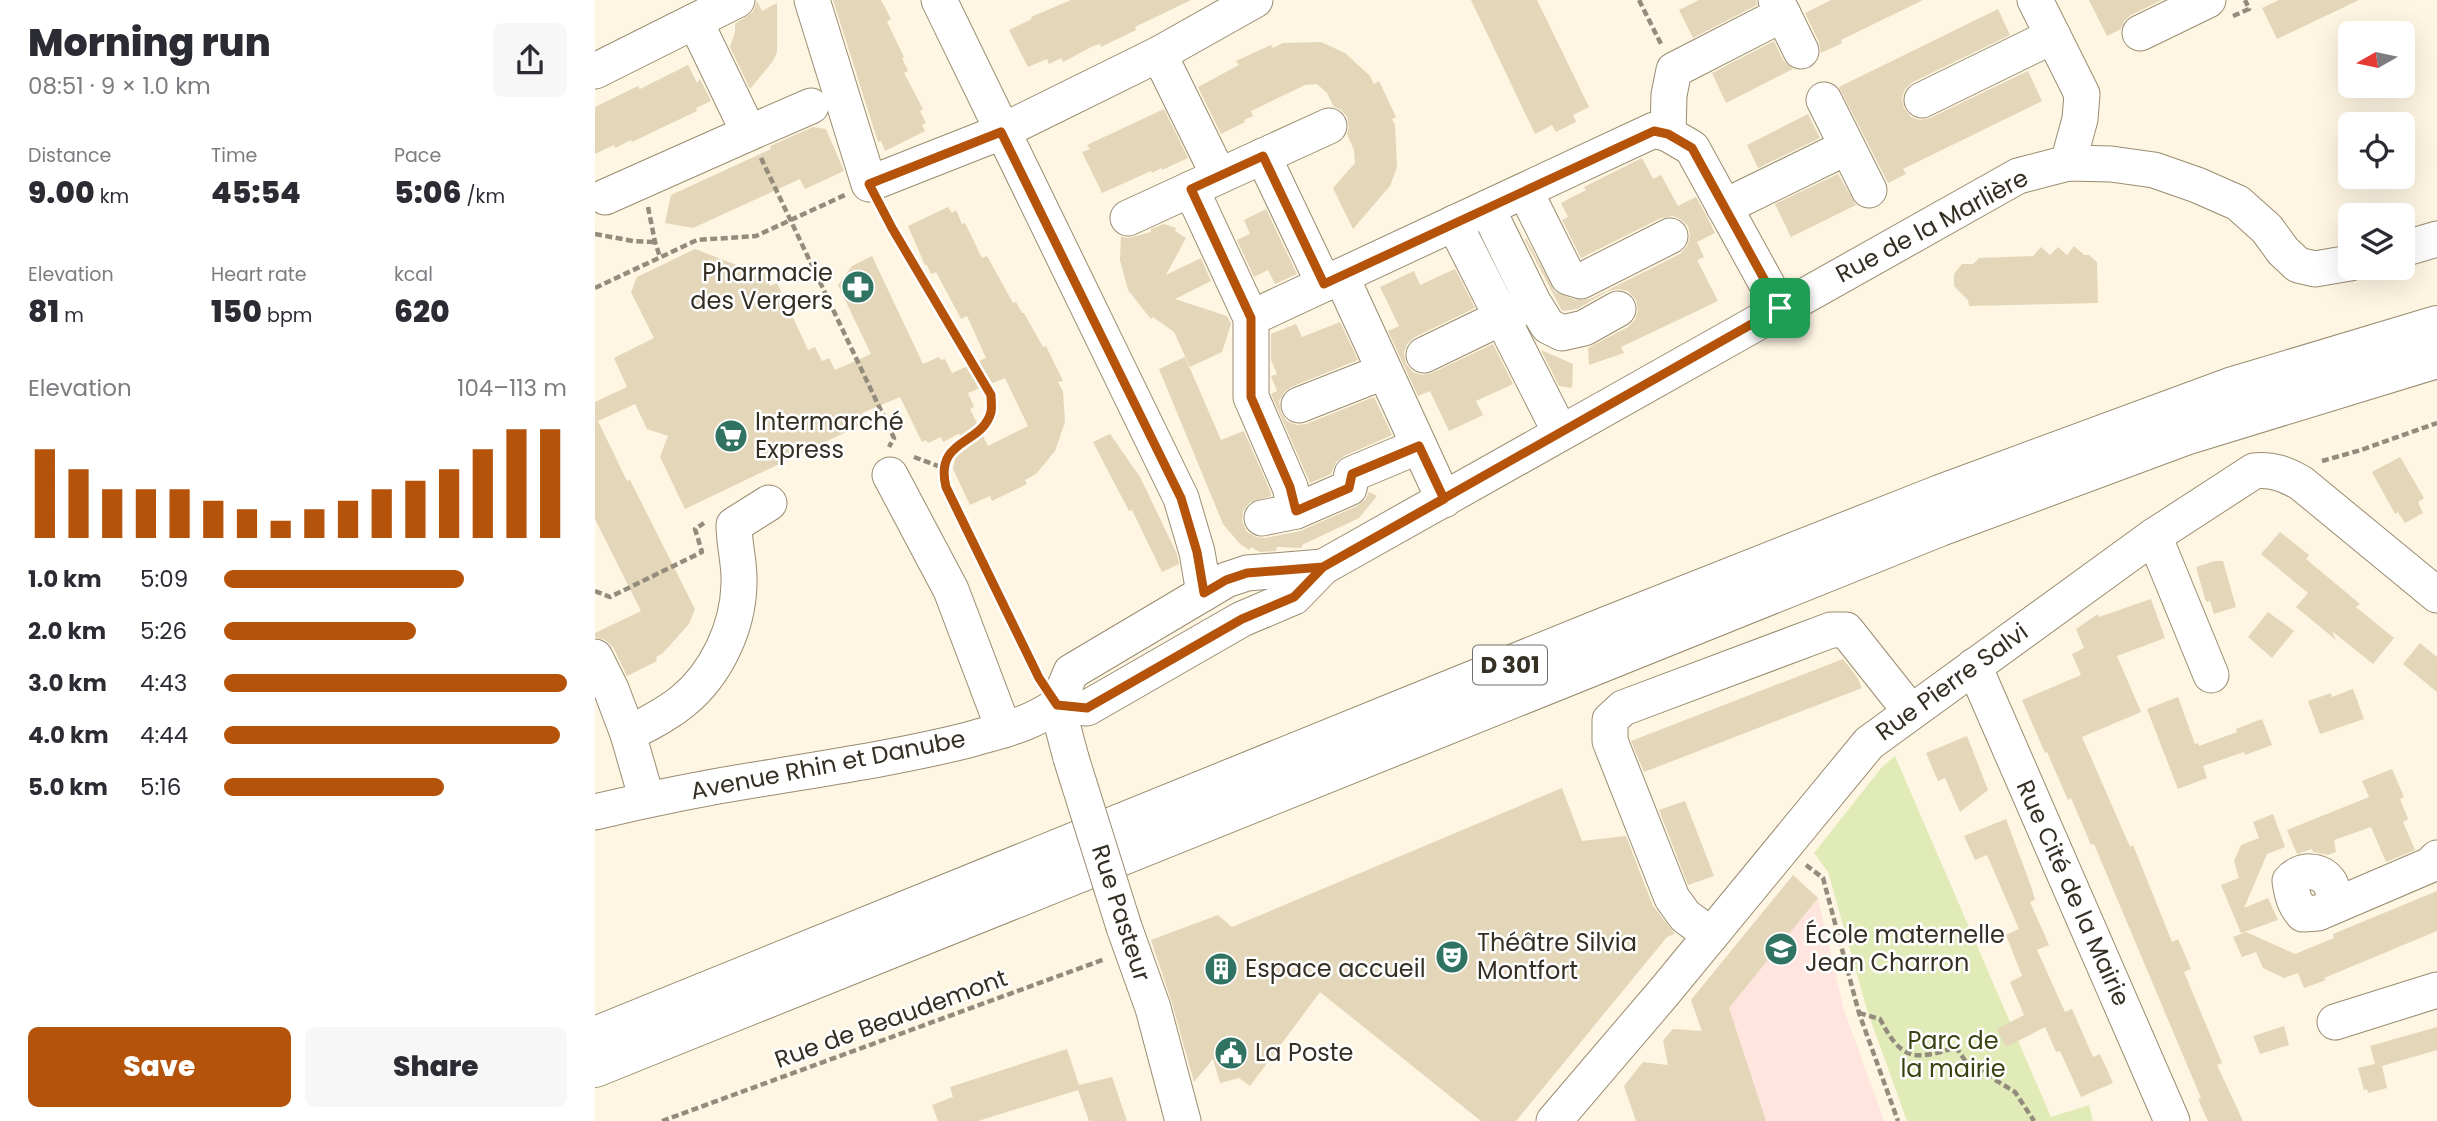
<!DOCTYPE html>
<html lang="en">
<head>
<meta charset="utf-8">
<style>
  :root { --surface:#fff; --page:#f7f7f7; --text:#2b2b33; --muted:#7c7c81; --accent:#b45309 }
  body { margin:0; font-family:Poppins,sans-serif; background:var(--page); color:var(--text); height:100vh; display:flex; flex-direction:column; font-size:26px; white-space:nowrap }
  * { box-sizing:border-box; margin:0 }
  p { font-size:23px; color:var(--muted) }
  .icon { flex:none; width:38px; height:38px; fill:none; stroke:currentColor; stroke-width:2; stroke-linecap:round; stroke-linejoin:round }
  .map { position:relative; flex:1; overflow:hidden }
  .drawer { display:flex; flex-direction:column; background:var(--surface); width:595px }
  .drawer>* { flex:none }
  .needle { width:46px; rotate:261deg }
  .tools { position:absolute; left:1743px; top:21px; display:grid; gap:14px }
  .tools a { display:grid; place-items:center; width:77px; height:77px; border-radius:10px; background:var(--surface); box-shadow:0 7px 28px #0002; font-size:35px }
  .pin { position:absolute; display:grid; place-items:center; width:60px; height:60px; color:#fff; margin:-30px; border-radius:14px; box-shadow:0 4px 10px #0006 }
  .round { display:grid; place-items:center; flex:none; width:74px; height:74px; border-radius:10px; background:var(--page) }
  .summary { display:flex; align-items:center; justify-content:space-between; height:119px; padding:0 28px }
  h1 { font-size:38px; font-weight:800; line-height:52px }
  .stats { display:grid; grid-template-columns:repeat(3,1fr); gap:10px; height:119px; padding:7px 28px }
  .stats div { display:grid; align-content:center }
  .stats b { font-size:30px; font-weight:800 }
  .stats small { font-size:19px; font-weight:400 }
  .stats p { font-size:19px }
  .chart { height:196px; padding:14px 28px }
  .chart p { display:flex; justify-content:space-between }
  .chart svg { width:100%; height:126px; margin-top:7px; stroke:var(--accent); stroke-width:6 }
  .cta { display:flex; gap:14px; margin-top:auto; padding:14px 28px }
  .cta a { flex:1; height:80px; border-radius:10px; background:var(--accent); color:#fff; font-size:28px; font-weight:800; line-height:80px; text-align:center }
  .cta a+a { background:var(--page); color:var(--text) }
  ul { padding:0 28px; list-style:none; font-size:23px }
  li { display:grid; grid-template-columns:112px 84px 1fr; align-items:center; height:52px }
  li i { height:18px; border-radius:9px; background:var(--accent) }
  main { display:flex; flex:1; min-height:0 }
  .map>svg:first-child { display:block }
  .education { fill:#ffe5de }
  .green { fill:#e1ebb8 }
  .building { fill:#e4d6b8; fill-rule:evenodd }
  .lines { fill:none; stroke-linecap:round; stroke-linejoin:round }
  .minor-casing { stroke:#9a8c70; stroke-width:37 }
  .highway-casing { stroke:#9a8c70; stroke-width:40 }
  .path { stroke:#938c7d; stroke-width:4.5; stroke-dasharray:7 3.5; stroke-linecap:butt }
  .minor { stroke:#fff; stroke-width:35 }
  .highway { stroke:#fff; stroke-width:38 }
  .minor-bridge-casing { stroke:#9a8c70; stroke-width:37; stroke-linecap:butt }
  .minor-bridge { stroke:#fff; stroke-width:35 }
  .route-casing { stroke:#fff; stroke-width:14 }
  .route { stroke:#b45309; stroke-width:9 }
  .labels { text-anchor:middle; stroke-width:5; stroke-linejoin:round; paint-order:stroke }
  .shield { fill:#fff; stroke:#726d66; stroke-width:2 }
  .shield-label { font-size:23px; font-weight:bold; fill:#352f24 }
  .street-label { font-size:24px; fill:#352f24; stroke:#fff }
  .poi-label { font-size:24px; fill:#352f24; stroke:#fff; text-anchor:start }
  .park-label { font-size:24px; fill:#3c4212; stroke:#fff }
</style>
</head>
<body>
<main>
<section class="drawer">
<div class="summary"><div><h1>Morning run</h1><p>08:51 · 9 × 1.0 km</p></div><a class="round"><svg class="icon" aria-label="share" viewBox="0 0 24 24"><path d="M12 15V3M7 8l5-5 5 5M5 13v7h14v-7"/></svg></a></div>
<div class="stats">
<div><p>Distance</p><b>9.00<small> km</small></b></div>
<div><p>Time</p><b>45:54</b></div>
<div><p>Pace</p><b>5:06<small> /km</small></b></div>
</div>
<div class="stats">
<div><p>Elevation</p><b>81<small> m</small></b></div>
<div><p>Heart rate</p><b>150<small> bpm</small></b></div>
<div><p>kcal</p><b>620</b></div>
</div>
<div class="chart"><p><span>Elevation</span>104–113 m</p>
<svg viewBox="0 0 160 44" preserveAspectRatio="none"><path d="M5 44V13M15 44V20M25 44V27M35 44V27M45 44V27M55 44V31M65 44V34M75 44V38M85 44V34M95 44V31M105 44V27M115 44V24M125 44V20M135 44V13M145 44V6M155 44V6"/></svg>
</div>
<ul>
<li><b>1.0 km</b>5:09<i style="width:70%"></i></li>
<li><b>2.0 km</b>5:26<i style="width:56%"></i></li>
<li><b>3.0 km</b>4:43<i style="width:100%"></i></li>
<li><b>4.0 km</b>4:44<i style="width:98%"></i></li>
<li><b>5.0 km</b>5:16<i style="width:64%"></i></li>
</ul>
<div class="cta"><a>Save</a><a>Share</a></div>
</section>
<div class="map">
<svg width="1842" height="1121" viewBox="0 0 1842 1121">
  <rect width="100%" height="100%" fill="#fef5e2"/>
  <polygon class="education" points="1198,875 1223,898 1249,1010 1289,1121 1137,1121 1096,1000"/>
  <polygon class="green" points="1300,756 1456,1117 1494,1105 1498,1121 1312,1121 1272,1010 1233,872 1219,853 1287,767"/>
  <g class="building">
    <polygon points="238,0 286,0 296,19 292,22 309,57 307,58 313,71 309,73 328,109 325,111 331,123 327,125 330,131 290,151 286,141 283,142"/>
    <polygon points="476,0 596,0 540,27 541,30 506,47 505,44 498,46 468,62 466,58 454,64 452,59 433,67 414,30 437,19 436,17"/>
    <polygon points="876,0 942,0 994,107 978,115 981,122 961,132 957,125 940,134"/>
    <polygon points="1104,0 1161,0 1162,5 1098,38 1084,10"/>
    <polygon points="1236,0 1328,0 1246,40 1247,43 1226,53 1224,42 1210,13"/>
    <polygon points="1494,0 1567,0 1536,15 1529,21 1526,29 1512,36"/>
    <polygon points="1684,0 1764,0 1682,39 1667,8"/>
    <polygon points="162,1 167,11 182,3 182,52 178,61 155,89 135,47 140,32 140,24 158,12"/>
    <polygon points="1403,9 1415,35 1318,82 1310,89 1307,98 1309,108 1316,117 1325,120 1335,118 1433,71 1447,101 1308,169 1311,174 1293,183 1244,87"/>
    <polygon points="1179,41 1188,60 1198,69 1131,103 1117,73"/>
    <polygon points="726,42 750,53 775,76 779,84 784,81 801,117 797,119 800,125 802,167 795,186 758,229 738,188 760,163 759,150 752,134 754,127 752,117 746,110 739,107 732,93 722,84 710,85 656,111 658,116 649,120 650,122 626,134 603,87 644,65 641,61 676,45 678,48 688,43"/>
    <polygon points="93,65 102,83 105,79 116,101 101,108 102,111 37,142 36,140 20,148 19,145 0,154 0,107 43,86 45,89"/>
    <polygon points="569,109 593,158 567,170 566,168 557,173 556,171 507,193 487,152 495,149 492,145"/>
    <polygon points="1213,114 1225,138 1163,168 1152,145"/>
    <polygon points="218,127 231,129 249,171 210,189 205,179 98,228 70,223 76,195 176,149 175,146"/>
    <polygon points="1047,158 1058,179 1066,175 1083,206 1101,197 1110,213 1120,233 1102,242 1109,257 1102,260 1123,301 1026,347 1029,353 994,365 993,348 1033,327 1040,320 1043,310 1041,300 1033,291 1023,289 1013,291 982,309 967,311 930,240 931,238 960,292 981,300 995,299 1085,254 1092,246 1095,236 1093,226 1085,219 1077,216 1066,218 986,258 967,220 973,217 966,203 991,190 989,187"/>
    <polygon points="1243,174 1261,205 1196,237 1180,204"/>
    <path d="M353 207 357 213 361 210 367 224 370 223 387 258 392 256 418 303 421 302 427 313H429L448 347 451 346 468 381 463 382 468 392 470 422 460 451 441 474 430 480 432 484 397 501 395 496 375 505 358 469 365 433 348 442 346 437 333 443 331 440 327 442 305 397 267 413 272 422 90 509 65 457 73 436 52 429 40 404 3 421 32 481 35 480 100 609 94 624 67 654 61 657 62 661 32 676 18 647 10 640 0 637V633L46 611 0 519V402L32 387 19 358 59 338 36 292 42 277 100 249 152 269 156 278 169 272 175 286 182 283 213 350 220 347 227 361 234 358 240 370 276 354 243 285 257 266 277 256 328 364 344 357 346 360 350 359 357 373 391 358 372 316 366 319 341 272 336 274 332 265H330L313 226ZM410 378 433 426 393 446 375 409 379 407 373 393Z"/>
    <polygon points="671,209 702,274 680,284 673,270 659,277 642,240 655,234 649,220"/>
    <polygon points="569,224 581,228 580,231 591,238 571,275 606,258 616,281 580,299 632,316 636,324 627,352 595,367 579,332 558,317 556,319 533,290 525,260 526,236 532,238 541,236 556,232 556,229"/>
    <polygon points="1479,246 1489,255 1494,255 1502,262 1503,303 1374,306 1373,300 1359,286 1359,274 1367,264 1378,264 1384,258 1438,256 1446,247 1455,255 1463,247 1472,255"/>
    <polygon points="860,269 880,308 820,337 812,344 809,353 811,364 818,372 827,375 837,373 898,344 918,384 881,401 888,415 854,431 835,391 823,396 793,331 804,326 785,287 819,271 825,285"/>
    <polygon points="745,322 763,360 696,387 689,392 684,401 686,413 692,421 702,425 711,424 779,397 797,435 749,456 741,462 736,474 715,483 676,394 682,391 676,376 682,374 676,360 676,334 701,324 707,337"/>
    <polygon points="946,350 978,364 977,388 964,386"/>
    <polygon points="590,357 626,440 649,431 676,493 676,496 654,503 648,511 647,521 652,532 661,537 670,538 705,531 762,506 770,500 774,492 782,496 764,518 707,545 707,548 682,547 681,551 665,552 656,547 654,550 645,544 628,524 564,369"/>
    <polygon points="515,434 545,477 582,554 584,564 567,572 537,510 534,511 498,442"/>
    <polygon points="1805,457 1829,498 1823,502 1828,513 1810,523 1803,512 1800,514 1777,472"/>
    <polygon points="1685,532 1714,555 1711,559 1765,604 1761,607 1799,638 1778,664 1737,631 1741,640 1701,607 1713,593 1666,554"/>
    <polygon points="1620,561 1628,561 1641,607 1619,614 1615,601 1611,602 1601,567"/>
    <polygon points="1556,599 1570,638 1522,656 1546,712 1487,737 1535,847 1538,845 1577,942 1583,939 1596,969 1589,972 1627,1063 1622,1065 1648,1121 1613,1121 1603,1099 1606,1098 1499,844 1496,845 1476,798 1473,800 1452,752 1450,753 1427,700 1486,675 1477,654 1489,648 1481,629 1503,614 1504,617"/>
    <polygon points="1673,612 1699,631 1677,658 1653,637"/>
    <polygon points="1825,643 1842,657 1842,692 1808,664"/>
    <polygon points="1248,659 1262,677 1267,688 1049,772 1036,741"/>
    <polygon points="1758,689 1769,719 1725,734 1713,701 1736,693 1737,697"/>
    <polygon points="1583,697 1600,744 1603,743 1604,746 1642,732 1641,729 1667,719 1677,745 1650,755 1649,752 1608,766 1612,778 1583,789 1552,709"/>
    <polygon points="1372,736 1393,790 1365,812 1350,778 1343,781 1331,753"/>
    <polygon points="1797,769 1809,797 1805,799 1813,819 1808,822 1820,850 1791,862 1776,827 1739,840 1741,852 1733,855 1718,852 1717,849 1702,854 1692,830 1774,797 1767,781"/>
    <polygon points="967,788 987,841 1031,836 1058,906 1080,934 1072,937 921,1121 886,1121 725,992 655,1086 644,1078 625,1083 618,1059 599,1082 577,1003 556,940 623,915 637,927"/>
    <polygon points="1090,801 1119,876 1093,885 1064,810"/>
    <polygon points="1678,814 1690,847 1672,854 1649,908 1673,898 1683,920 1646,933 1626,885 1644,878 1639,861 1646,845 1664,838 1658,822"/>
    <polygon points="1411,819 1437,889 1440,900 1435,902 1454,945 1442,950 1470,1012 1477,1009 1498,1057 1505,1054 1518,1083 1486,1097 1465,1051 1461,1052 1450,1027 1411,1047 1402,1029 1429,1015 1415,982 1427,976 1411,935 1424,929 1392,855 1380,860 1369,836"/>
    <polygon points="1198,875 1223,898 1134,1008 1171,1121 1041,1121 1029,1086 1048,1062 1073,1065 1068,1040 1078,1029 1107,1031 1096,1000"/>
    <polygon points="1842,891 1842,931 1729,978 1731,980 1709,988 1703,973 1689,978 1668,968 1661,952 1647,957 1638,937 1651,932 1700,954 1739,938 1738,934"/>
    <polygon points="1689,1026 1694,1045 1665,1054 1658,1036"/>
    <polygon points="1842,1027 1842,1050 1787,1066 1792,1088 1773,1093 1772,1089 1769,1090 1763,1068 1780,1064 1775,1046"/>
    <polygon points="472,1049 484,1085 517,1077 532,1121 494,1121 483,1090 383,1121 343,1121 337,1105 358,1097 355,1087"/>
  </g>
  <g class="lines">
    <defs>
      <g id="minor">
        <polyline points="217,0 274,184 406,132 564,54 660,0"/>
        <polyline points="344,0 586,498 602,552 609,593"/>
        <polyline points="1181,0 1206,51"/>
        <polyline points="1440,0 1487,94 1485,119 1473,163"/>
        <polyline points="1545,33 1613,0"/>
        <polyline points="564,54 624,176"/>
        <polyline points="0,71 142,0"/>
        <polyline points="1229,100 1274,190"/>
        <polyline points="1327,100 1458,36"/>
        <polyline points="154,133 216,106"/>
        <polyline points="1073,134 1074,95 1079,70 1188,14"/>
        <polyline points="668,156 729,284"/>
        <polyline points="596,189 734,126"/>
        <polyline points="930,191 973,277 986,281 1075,236"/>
        <polyline points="10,197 154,133 100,21"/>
        <polyline points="1129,207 1252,147"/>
        <polyline points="892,208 938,302 953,326 967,333 989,328 1023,309"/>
        <polyline points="533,218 596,189 656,318 656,397 695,487 701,511"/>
        <polyline points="859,223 965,432"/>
        <polyline points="1808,249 1842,239"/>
        <polyline points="746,276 849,500"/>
        <polyline points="656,318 1059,130 1073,134 1097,148 1185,308"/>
        <polyline points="829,355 926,308"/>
        <polyline points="704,405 788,372"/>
        <polyline points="295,475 356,590 409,730"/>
        <polyline points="667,518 701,511 754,488 757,474 824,446"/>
        <polyline points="1559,536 1616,675"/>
        <polyline points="0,657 16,689 33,734"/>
        <polyline points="1379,666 1577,1121"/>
        <polyline points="462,705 492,708 647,619 699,597 728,567 1423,176 1473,163 1516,164 1559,170 1602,185 1643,203 1672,229 1688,251 1703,265 1720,269 1755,263"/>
        <polyline points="462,705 476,672 631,580 652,573 728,567"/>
        <polyline points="462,705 476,758"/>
        <path d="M52 800 33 734C52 724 71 715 88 701 122 673 143 627 144 584 145 564 139 545 139 525L174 503"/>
        <path d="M0 812C59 798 118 786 178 777 244 766 309 756 373 740 404 731 435 725 462 705"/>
        <path d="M1742 905C1740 898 1738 889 1735 883 1726 868 1705 869 1695 881 1697 894 1699 904 1708 914L1723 913 1835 865 1842 858"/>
        <polyline points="529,927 558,1008 588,1121"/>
        <polyline points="1116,935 1090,916 1077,898 1015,741 1015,720 1028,708 1236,630 1251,630 1316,712"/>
        <polyline points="1740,1022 1842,990"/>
        <path d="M959 1121 1070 991 1274 743 1559 536 1659 471C1678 469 1690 474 1706 483L1842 595"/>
      </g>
      <g id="highway">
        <polyline points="0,1036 1011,626 1345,494 1635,387 1842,325"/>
        <polyline points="0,1068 1345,527 1593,435 1842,359"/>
      </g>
    </defs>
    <use href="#minor" class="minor-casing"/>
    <use href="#highway" class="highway-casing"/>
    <g class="path">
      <polyline points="1044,0 1066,44"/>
      <polyline points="1638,16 1654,9 1650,0"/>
      <polyline points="166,158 299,438 294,447"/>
      <polyline points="53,207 60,242 65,257"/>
      <path d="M287 209 396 395C396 400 397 407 396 412 387 446 339 438 351 487L442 675"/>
      <polyline points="0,234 38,241 60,242"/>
      <polyline points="0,288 102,240 161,236 250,195"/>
      <polyline points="319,457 348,468"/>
      <polyline points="1727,461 1766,450 1842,423"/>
      <polyline points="0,591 15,597 107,552 100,529 109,523"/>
      <polyline points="1211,865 1228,878 1264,1013 1303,1121"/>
      <path d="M1264 1013 1285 1019C1306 1059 1318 1062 1361 1047L1371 1062 1420 1092 1439 1121"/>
      <polyline points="67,1121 510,959"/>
    </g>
    <use href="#minor" class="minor"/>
    <use href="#highway" class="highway"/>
    <defs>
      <polyline id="minor-bridge" points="476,758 529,927"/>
    </defs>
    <use href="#minor-bridge" class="minor-bridge-casing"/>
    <use href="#minor-bridge" class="minor-bridge"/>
  </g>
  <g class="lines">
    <defs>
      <path id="route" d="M1185 308 1097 148 1073 134 1059 131 729 284 668 156 596 189 656 318V397L695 487 701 511 754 488 757 474 824 446 849 499 728 567 699 597 647 619 492 708 462 705 444 678 351 487C339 438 387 446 396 412 397 407 396 400 396 395L297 228 274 184 406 132 586 498 602 552 609 593 631 580 652 573 728 567 1185 308"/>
    </defs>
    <use href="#route" class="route-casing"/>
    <use href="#route" class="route"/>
  </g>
  <defs>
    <symbol id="pharmacy-disc" viewBox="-11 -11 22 22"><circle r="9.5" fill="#317363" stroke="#fff"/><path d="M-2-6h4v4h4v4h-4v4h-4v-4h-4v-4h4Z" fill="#fff"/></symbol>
    <symbol id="supermarket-disc" viewBox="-11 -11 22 22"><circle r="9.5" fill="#317363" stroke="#fff"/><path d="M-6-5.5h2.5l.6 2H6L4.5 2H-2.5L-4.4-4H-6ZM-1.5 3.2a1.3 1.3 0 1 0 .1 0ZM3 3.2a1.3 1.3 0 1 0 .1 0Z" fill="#fff"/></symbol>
    <symbol id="school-disc" viewBox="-11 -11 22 22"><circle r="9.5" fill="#317363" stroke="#fff"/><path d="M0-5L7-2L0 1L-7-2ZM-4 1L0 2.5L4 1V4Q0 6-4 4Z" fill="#fff"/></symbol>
    <symbol id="theatre-disc" viewBox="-11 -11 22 22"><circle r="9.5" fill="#317363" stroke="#fff"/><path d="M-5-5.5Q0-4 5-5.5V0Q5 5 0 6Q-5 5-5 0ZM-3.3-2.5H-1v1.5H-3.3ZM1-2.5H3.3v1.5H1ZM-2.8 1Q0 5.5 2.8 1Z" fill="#fff"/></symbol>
    <symbol id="building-disc" viewBox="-11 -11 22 22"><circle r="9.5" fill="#317363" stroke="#fff"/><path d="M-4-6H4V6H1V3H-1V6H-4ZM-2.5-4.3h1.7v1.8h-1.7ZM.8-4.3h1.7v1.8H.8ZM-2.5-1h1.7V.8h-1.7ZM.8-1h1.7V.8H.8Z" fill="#fff"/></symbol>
    <symbol id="civic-disc" viewBox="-11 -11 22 22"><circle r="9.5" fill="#317363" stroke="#fff"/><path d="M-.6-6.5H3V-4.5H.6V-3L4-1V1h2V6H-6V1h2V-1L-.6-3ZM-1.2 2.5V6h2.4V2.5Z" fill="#fff"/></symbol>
  </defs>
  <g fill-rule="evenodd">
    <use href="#pharmacy-disc" x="244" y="268" width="38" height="38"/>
    <use href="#supermarket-disc" x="117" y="417" width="38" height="38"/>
    <use href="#school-disc" x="1167" y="930" width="38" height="38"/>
    <use href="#theatre-disc" x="838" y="938" width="38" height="38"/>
    <use href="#building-disc" x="607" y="950" width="38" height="38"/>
    <use href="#civic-disc" x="617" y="1034" width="38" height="38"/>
  </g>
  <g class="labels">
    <rect class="shield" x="878" y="645.5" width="74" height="39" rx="5"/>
    <g class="shield-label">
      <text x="915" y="673">D 301</text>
    </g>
    <g class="street-label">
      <text transform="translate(1337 226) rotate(-28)" y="8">Rue de la Marlière</text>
      <text transform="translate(1357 682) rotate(-36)" y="8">Rue Pierre Salvi</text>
      <text transform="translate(233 765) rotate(-11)" y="8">Avenue Rhin et Danube</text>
      <text transform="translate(1478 893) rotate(66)" y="8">Rue Cité de la Mairie</text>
      <text transform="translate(526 913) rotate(72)" y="8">Rue Pasteur</text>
      <text transform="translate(296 1019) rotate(-20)" y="8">Rue de Beaudemont</text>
    </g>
    <g class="poi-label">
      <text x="238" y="281" text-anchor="end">Pharmacie<tspan x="238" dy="28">des Vergers</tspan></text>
      <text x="160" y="430">Intermarché<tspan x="160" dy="28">Express</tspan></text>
      <text x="1210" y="943">École maternelle<tspan x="1210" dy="28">Jean Charron</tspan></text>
      <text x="882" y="951">Théâtre Silvia<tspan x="882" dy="28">Montfort</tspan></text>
      <text x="650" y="977">Espace accueil</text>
      <text x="660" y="1061">La Poste</text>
    </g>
    <g class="park-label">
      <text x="1358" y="1049">Parc de<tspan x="1358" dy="28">la mairie</tspan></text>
    </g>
  </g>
</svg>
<div class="tools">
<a><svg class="needle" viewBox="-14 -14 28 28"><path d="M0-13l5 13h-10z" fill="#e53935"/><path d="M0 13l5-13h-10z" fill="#7c7c81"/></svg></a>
<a><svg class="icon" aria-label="locate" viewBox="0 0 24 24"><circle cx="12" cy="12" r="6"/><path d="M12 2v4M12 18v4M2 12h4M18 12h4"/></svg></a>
<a><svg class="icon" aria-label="layers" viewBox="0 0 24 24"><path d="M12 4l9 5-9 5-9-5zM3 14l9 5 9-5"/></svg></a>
</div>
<div class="pin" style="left:1185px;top:308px;background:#1e9e55"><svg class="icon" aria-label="arrive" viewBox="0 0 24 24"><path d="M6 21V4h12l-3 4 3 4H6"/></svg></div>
</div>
</main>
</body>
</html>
